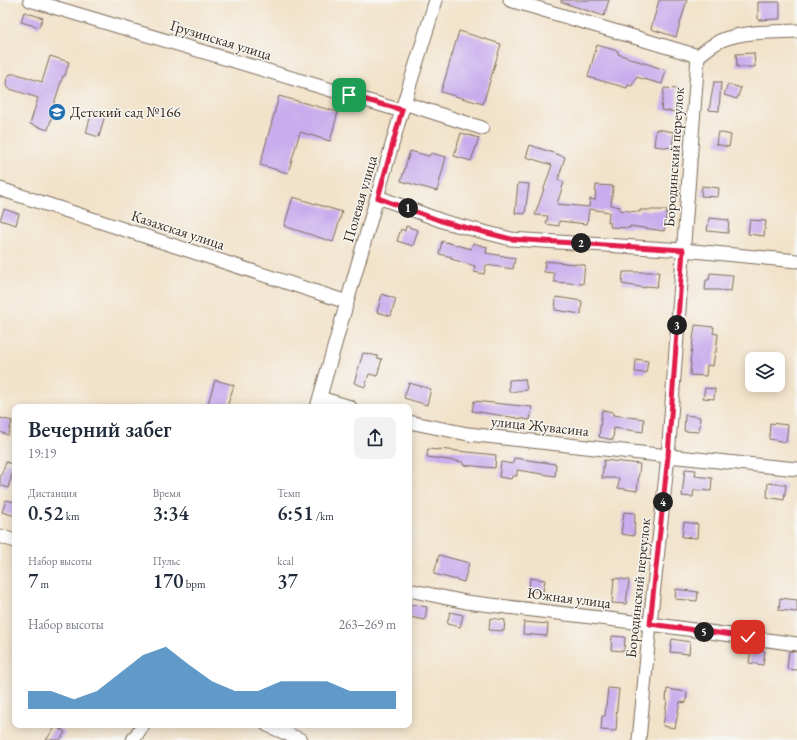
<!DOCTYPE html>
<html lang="ru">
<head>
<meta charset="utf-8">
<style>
  :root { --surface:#fff; --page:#f2f2f3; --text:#1f2937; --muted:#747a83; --accent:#1f6fb2 }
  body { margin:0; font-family:"EB Garamond",serif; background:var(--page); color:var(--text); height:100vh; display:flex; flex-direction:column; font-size:15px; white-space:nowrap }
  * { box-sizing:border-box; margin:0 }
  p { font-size:13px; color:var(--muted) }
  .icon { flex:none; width:22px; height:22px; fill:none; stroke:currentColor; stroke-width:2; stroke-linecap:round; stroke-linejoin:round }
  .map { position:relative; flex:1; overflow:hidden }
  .panel { position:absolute; left:12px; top:404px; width:400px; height:324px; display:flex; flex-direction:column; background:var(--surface); border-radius:8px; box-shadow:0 2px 10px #0003 }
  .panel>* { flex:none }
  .buttons { position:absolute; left:745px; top:352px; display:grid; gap:8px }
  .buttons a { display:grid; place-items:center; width:40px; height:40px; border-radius:8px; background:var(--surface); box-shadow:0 2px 10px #0003; font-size:20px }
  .pin { position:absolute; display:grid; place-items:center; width:34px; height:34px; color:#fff; margin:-17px; border-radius:8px; box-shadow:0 2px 6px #0006 }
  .km { position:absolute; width:20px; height:20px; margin:-10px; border-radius:50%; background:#222; color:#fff; font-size:11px; line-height:20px; text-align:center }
  .round { display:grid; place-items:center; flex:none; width:42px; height:42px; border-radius:8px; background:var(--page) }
  .headline { display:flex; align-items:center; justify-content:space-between; height:68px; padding:0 16px }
  h1 { font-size:22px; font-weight:600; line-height:30px }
  .metrics { display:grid; grid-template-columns:repeat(3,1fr); gap:6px; height:68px; padding:4px 16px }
  .metrics div { display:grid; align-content:center }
  .metrics b { font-size:20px; font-weight:600 }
  .metrics small { font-size:11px; font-weight:400 }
  .metrics p { font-size:11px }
  .chart { height:112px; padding:8px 16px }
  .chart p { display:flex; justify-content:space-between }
  .chart svg { width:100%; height:72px; margin-top:4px; fill:var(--accent); opacity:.7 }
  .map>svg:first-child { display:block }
  .building { fill:#c8aced }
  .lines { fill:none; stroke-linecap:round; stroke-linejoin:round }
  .minor-casing { stroke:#7b6a5a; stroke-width:15 }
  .minor { stroke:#fff; stroke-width:13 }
  .route-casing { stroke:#fff; stroke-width:8 }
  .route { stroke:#e11d48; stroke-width:5 }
  .labels { text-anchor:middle; stroke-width:3; stroke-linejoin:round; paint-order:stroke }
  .street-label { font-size:15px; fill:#3b2a1e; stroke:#f6f6f2 }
  .poi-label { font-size:15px; fill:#3b2a1e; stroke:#f6f6f2; text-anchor:start }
</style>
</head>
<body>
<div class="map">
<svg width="797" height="740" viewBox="0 0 797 740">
  <rect width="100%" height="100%" fill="#f6f6f2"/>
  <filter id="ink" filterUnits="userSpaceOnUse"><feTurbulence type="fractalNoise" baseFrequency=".025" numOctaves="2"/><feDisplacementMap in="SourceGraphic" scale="8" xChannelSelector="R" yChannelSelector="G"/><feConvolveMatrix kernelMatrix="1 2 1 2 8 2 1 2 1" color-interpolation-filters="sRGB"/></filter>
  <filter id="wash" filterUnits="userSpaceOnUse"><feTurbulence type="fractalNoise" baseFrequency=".012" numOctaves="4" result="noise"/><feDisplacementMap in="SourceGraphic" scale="16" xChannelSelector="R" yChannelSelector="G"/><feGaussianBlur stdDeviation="0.9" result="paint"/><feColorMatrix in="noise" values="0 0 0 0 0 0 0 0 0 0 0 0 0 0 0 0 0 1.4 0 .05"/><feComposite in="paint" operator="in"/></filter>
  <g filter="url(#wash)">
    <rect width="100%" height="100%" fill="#f2e2c9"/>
    <g id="blocks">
      <g class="building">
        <polygon points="561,0 609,0 604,16 561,2"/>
        <polygon points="659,0 687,0 676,37 651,29"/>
        <polygon points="758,2 780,2 780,19 758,20"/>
        <polygon points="24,12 43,18 39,27 21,22"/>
        <polygon points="459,31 501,44 483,104 441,92"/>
        <polygon points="597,45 618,51 618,54 638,61 666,70 662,84 636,77 632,86 628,85 627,88 588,77"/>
        <polygon points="754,53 755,67 737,67 736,54"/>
        <polygon points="50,56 69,62 65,76 63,76 50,116 52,116 48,130 30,124 38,98 7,88 6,83 7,78 10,74 17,74 42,82"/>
        <polygon points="714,82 721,82 719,111 709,110"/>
        <polygon points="728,84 741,88 737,99 724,95"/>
        <polygon points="664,88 677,89 676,112 661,110"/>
        <polygon points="279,96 338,112 330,141 300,132 288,173 260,165"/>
        <polygon points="92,111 105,115 99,137 86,133"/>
        <polygon points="656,129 674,132 672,148 654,146"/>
        <polygon points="718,132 731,135 729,147 716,144"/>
        <polygon points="461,133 479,138 471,161 454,156"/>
        <polygon points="530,145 565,157 558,180 564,182 557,204 589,207 590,199 595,200 596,185 613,186 611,205 620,207 619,210 640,212 640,210 667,210 664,231 630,226 630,228 610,227 611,223 608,222 609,212 589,209 587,224 559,221 559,226 546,224 548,216 535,215 552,165 526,157"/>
        <polygon points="410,151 429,156 431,153 446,157 437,191 401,181"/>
        <polygon points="518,183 529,184 525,214 515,213"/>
        <polygon points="702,186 719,188 718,197 701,196"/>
        <polygon points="293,197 342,212 333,242 284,226"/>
        <polygon points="4,209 19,214 16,225 0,220"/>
        <polygon points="709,218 729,220 728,233 707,231"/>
        <polygon points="750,220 766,221 764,236 748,234"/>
        <polygon points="406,226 418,230 413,246 397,241 401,229 405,231"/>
        <polygon points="442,241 471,249 473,243 487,247 486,253 515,258 513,269 486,265 484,274 474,272 475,266 451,259 452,257 439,254"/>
        <polygon points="545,261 585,265 583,284 554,282 554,273 544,272"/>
        <polygon points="623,272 659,272 657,287 646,286 646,288 622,284"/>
        <polygon points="710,273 733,275 731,291 718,290 705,290 706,280 709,280"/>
        <polygon points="382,294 396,299 391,316 377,312"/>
        <polygon points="556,297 582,301 581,314 555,310"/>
        <polygon points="695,325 714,327 713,333 718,334 716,352 715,352 713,366 707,365 706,376 690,375 691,362 690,362"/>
        <polygon points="363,353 378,356 377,358 382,359 377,376 369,374 365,387 354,383"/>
        <polygon points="636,359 648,361 646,373 635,372"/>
        <polygon points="525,379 527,390 509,392 509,380"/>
        <polygon points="215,380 234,385 227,407 207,407"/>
        <polygon points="409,383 431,389 427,405 404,398"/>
        <polygon points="705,388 715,389 714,399 703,398"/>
        <polygon points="474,401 532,407 530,420 472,411"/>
        <polygon points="602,410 613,412 613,415 644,419 643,432 614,428 613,440 599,437"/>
        <polygon points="685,415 700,417 699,432 684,431"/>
        <polygon points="0,418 12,421 8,435 0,432"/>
        <polygon points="770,423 788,425 786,442 769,439"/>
        <polygon points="428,449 439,450 439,449 496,455 495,468 463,465 463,462 427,457"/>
        <polygon points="514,458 556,464 555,476 517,470 517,476 512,476 511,479 499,477 501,462 513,464"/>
        <polygon points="604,460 640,464 637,491 618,488 619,478 602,478"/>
        <polygon points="6,462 15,465 8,488 0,485 0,478"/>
        <polygon points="685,469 696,470 695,476 712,478 711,491 694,490 693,497 682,496"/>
        <polygon points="768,483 786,485 784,500 767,497"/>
        <polygon points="6,500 15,502 15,516 2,512"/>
        <polygon points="624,512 635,513 634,536 621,534"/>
        <polygon points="684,522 698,524 697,538 682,537"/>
        <polygon points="439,555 469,563 464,582 434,574"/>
        <polygon points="530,578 545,580 543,592 529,590"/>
        <polygon points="614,578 629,580 626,604 612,603"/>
        <polygon points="676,589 698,592 697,601 675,599"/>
        <polygon points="780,598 797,600 797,612 779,610"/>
        <polygon points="411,604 427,607 425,620 409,617"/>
        <polygon points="450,612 463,615 460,627 447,624"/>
        <polygon points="490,618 505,620 504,631 489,630"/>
        <polygon points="524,622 548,624 547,636 523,634"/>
        <polygon points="612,636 625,637 624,651 611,650"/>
        <polygon points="672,639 690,642 689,654 670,652"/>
        <polygon points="751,649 765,651 763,665 749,663"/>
        <polygon points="789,651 797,652 797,670 787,669"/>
        <polygon points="608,688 619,689 616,716 617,717 616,731 601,730 602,716 605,716"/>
        <polygon points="667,689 687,692 686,703 680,702 675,728 663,726 667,700 666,700"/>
        <polygon points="56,726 65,732 60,740 46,740"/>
      </g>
    </g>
  </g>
  <g filter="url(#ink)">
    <use href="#blocks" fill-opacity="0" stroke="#7b6a5a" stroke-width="1"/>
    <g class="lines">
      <defs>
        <g id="minor">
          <polyline points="30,0 402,111"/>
          <path d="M510 0 698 56C705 51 714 43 722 40 745 31 773 32 797 31"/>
          <polyline points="404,103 482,128"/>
          <polyline points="0,189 347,302"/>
          <polyline points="378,197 445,222 511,239 683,250 797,261"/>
          <polyline points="320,398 350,407"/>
          <polyline points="317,407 404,103 436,0"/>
          <polyline points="409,422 468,434 668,456 797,469"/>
          <polyline points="0,536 15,541"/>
          <polyline points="409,590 466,602 650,624 797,644"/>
          <polyline points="267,725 301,740"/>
          <polyline points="133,740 143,725"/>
          <polyline points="639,740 650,624 668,456 698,56"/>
        </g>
      </defs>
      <use href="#minor" class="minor-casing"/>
      <use href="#minor" class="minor"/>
    </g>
  </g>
  <g class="lines" filter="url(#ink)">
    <defs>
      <polyline id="route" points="349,95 402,110 378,198 444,222 511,239 683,250 668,456 650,624 748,637"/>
    </defs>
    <use href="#route" class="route-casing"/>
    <use href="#route" class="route"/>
  </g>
  <defs>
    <symbol id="school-disc" viewBox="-11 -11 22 22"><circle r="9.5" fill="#1f6fb2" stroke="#f6f6f2"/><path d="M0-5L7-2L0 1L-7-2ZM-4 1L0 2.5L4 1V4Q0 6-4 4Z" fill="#fff"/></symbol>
  </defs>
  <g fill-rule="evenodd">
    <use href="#school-disc" x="47" y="102" width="20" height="20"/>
  </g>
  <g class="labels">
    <g class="street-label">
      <text transform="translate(221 40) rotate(17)" y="5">Грузинская улица</text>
      <text transform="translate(674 157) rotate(-86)" y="5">Бородинский переулок</text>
      <text transform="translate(360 199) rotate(-74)" y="5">Полевая улица</text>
      <text transform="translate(178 230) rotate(18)" y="5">Казахская улица</text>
      <text transform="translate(540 426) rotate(6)" y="5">улица Жувасина</text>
      <text transform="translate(638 588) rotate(-84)" y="5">Бородинский переулок</text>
      <text transform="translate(569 598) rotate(7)" y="5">Южная улица</text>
    </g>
    <g class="poi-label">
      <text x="70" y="117">Детский сад №166</text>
    </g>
  </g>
</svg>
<div class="buttons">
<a><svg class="icon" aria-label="layers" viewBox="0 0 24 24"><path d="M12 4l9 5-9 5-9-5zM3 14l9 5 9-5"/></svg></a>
</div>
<div class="pin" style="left:349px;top:95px;background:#1e9e55"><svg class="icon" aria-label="arrive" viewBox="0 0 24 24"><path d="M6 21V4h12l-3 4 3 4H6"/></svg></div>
<div class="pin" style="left:748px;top:637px;background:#d93025"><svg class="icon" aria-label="check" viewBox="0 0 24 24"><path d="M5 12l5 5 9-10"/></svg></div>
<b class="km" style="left:408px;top:208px">1</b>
<b class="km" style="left:581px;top:243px">2</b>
<b class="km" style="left:677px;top:325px">3</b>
<b class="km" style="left:663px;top:502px">4</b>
<b class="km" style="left:704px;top:632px">5</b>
<section class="panel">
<div class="headline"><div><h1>Вечерний забег</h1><p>19:19</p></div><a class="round"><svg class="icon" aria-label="share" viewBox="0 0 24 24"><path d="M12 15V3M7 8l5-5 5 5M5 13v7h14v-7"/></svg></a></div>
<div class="metrics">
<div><p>Дистанция</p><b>0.52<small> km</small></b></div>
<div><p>Время</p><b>3:34</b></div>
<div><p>Темп</p><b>6:51<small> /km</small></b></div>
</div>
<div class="metrics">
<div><p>Набор высоты</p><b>7<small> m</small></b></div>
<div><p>Пульс</p><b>170<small> bpm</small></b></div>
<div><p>kcal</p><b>37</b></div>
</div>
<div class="chart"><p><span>Набор высоты</span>263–269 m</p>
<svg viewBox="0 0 160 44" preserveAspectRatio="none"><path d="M0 44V33L10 33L20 38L30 33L40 22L50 11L60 6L70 17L80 27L90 33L100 33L110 27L120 27L130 27L140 33L150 33L160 33V44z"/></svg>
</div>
</section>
</div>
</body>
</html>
